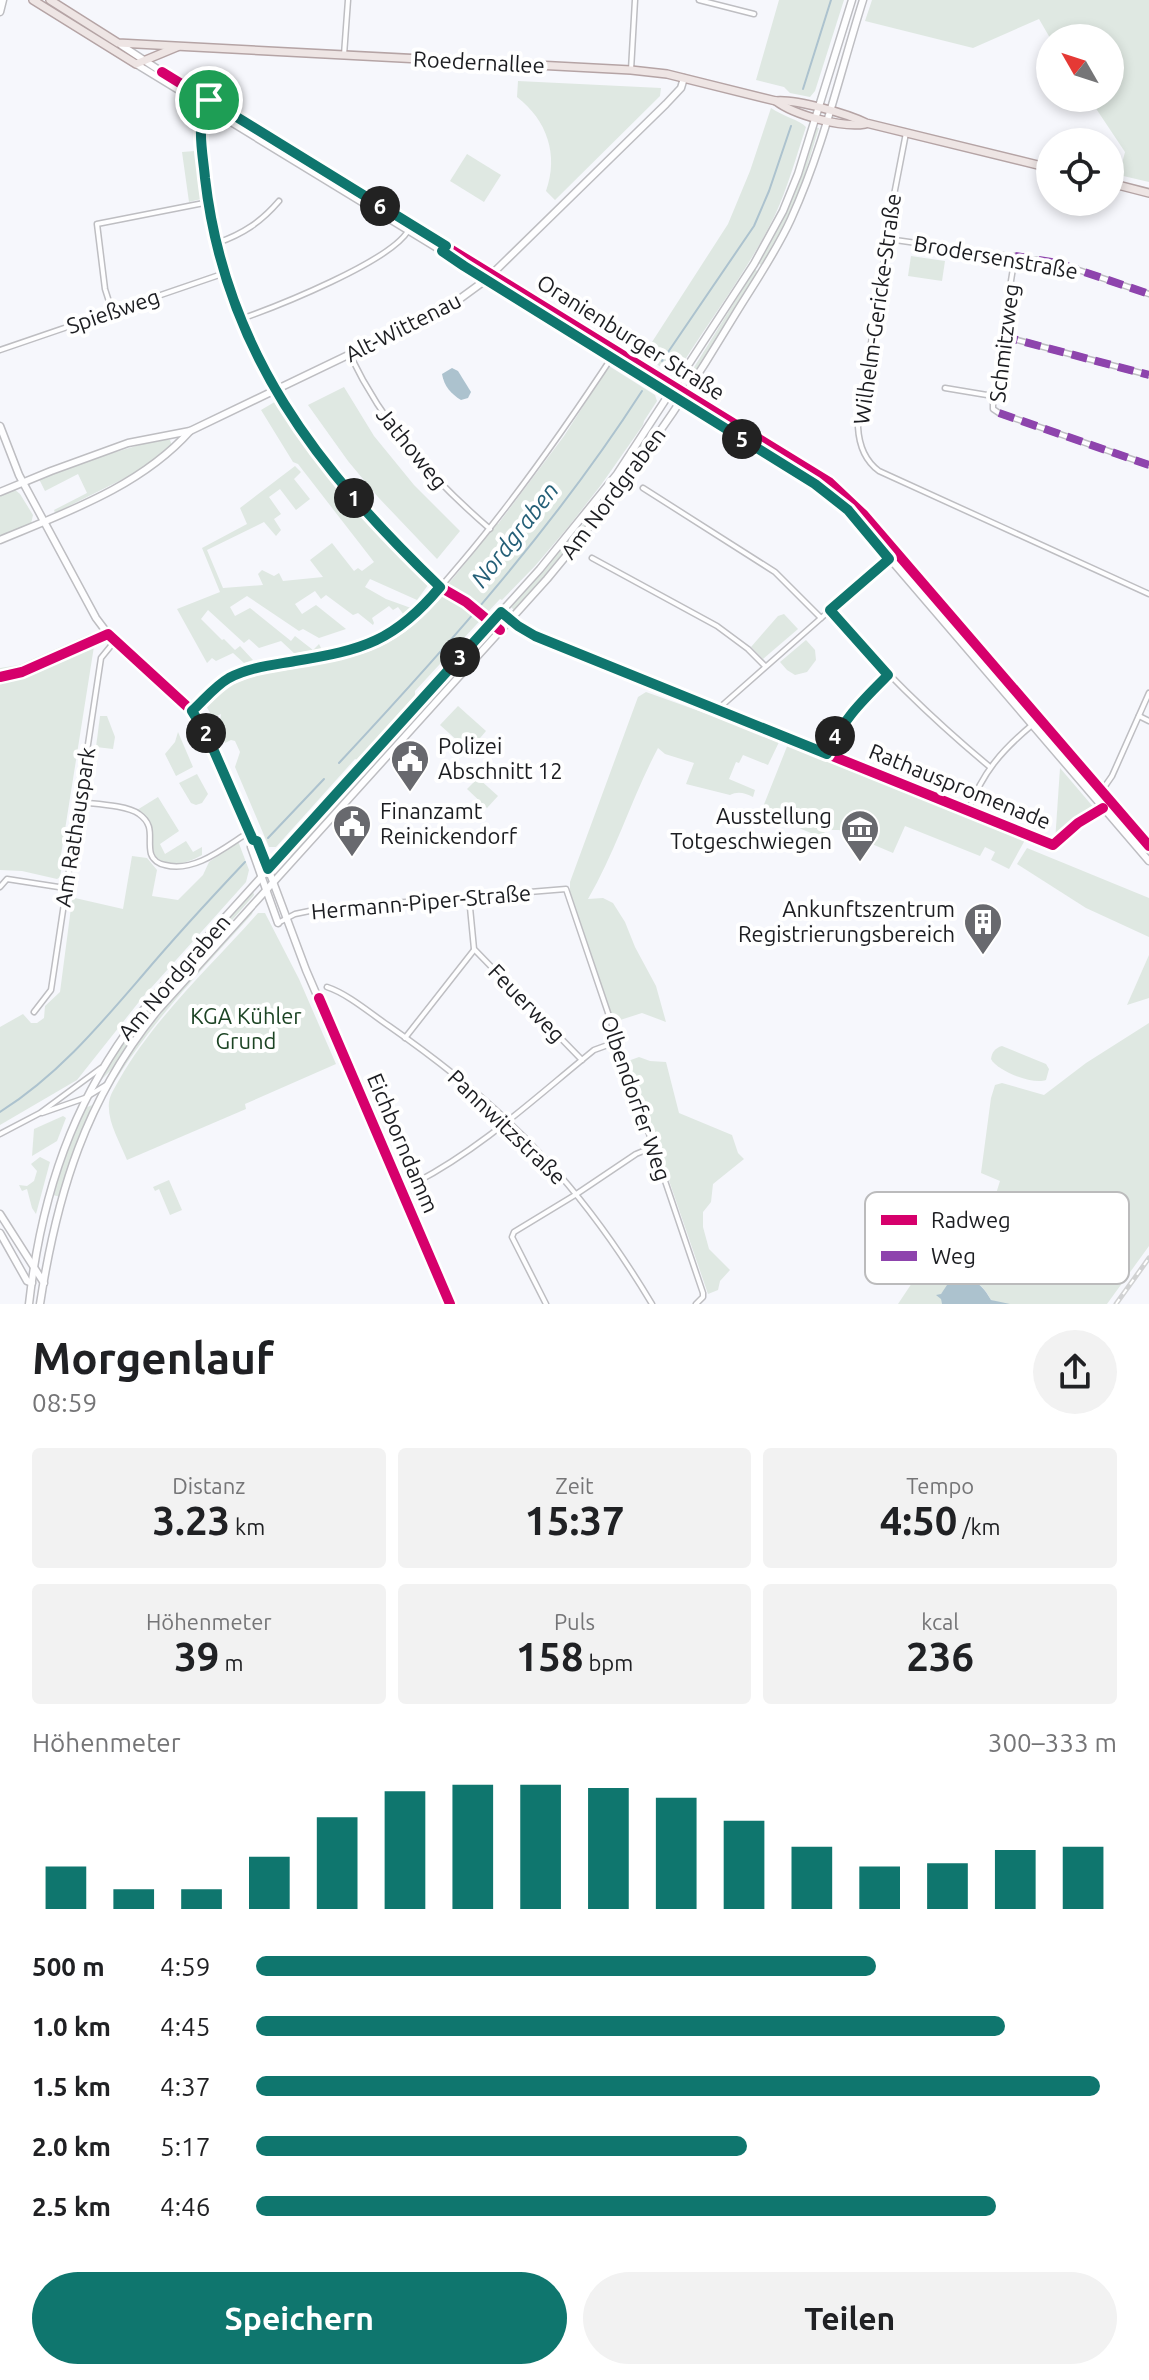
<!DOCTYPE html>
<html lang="de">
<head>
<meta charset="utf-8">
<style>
  :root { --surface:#fff; --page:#f2f2f2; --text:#202124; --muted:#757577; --accent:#0f766e }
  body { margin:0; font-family:Ubuntu,sans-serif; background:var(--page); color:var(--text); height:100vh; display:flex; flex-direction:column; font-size:30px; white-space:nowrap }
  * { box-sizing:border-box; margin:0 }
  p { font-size:26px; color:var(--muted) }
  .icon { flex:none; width:44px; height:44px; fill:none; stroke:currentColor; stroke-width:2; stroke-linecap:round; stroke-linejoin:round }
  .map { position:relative; height:1304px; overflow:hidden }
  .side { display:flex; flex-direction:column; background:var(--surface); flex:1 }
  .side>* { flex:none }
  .needle { width:52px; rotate:309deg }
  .controls { position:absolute; left:1036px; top:24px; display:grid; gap:16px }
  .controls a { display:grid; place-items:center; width:88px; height:88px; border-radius:50%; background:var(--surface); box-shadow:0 4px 12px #0003; font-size:40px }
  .pin { position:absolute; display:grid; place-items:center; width:68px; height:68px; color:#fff; margin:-34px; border:4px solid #fff; border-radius:50%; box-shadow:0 2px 8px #0007 }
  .km { position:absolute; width:40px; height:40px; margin:-20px; border-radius:50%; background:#222; color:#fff; font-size:22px; line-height:40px; text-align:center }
  .round { display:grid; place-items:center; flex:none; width:84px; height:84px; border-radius:42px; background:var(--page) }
  .overview { display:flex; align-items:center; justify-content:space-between; height:136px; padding:0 32px }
  h1 { font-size:44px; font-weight:700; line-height:60px }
  .figures { display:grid; grid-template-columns:repeat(3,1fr); gap:12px; height:136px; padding:8px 32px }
  .figures div { display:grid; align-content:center; border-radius:8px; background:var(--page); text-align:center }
  .figures b { font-size:40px; font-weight:700 }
  .figures small { font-size:22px; font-weight:400 }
  .figures p { font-size:22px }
  .chart { height:224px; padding:16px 32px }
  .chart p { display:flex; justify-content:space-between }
  .chart svg { width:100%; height:144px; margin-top:8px; stroke:var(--accent); stroke-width:6 }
  .cta { display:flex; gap:16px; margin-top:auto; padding:16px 32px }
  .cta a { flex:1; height:92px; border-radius:48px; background:var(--accent); color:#fff; font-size:32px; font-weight:700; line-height:92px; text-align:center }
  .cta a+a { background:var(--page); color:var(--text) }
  ul { padding:0 32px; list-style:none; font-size:26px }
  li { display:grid; grid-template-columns:128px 96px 1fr; align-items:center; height:60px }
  li i { height:20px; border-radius:10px; background:var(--accent) }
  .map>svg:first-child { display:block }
  .green { fill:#dfe8e2 }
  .water { fill:#acc2ce }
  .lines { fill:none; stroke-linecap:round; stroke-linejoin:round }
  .stream { stroke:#acc2ce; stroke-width:2 }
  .minor-casing { stroke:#bebec2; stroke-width:7 }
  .tertiary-casing { stroke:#bebec2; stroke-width:9 }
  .secondary-casing { stroke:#bebec2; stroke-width:9 }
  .primary-casing { stroke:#b5a4a5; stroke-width:10 }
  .minor { stroke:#fefeff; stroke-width:4 }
  .tertiary { stroke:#fefeff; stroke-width:6 }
  .secondary { stroke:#fefeff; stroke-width:6 }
  .primary { stroke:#eee5e4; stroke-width:7 }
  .rail-casing { stroke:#d1d2d3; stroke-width:5 }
  .rail { stroke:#fff; stroke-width:2; stroke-dasharray:6; stroke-linecap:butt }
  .quiet { stroke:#8e44ad; stroke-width:8; stroke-dasharray:16 8; stroke-linecap:butt }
  .cycleway-casing { stroke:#fff; stroke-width:15 }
  .cycleway { stroke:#d6006c; stroke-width:10 }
  .route-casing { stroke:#fff; stroke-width:16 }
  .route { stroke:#0f766e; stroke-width:10 }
  .labels { text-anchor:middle; stroke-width:8; stroke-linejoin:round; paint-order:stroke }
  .street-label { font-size:22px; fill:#1c1d21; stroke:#fff }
  .poi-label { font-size:22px; fill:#1c1d21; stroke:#fff; text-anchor:start }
  .park-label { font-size:22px; fill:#1b4323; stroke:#fff }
  .water-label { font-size:24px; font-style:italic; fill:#245f77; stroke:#fff }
  .key { fill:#fff; stroke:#bbbbbc; stroke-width:2 }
  .key-label { font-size:22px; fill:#1c1d21 }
</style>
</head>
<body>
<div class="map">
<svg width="1149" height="1304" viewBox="0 0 1149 1304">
  <rect width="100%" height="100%" fill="#f6f7fc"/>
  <g class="green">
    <polygon points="779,0 844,0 815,91 810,97 790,93 784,87 756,80"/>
    <polygon points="872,0 1149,0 1149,182 1119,175 1125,152 1089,98 1110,98 1110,38 1050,38 1039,19 973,48 865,21"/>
    <path d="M518 81 661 88 660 96 555 200 546 191C559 155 547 120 517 97Z"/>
    <path d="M771 108C782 116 800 120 806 127 796 157 788 187 775 215 750 267 714 314 683 363L671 373 643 356 728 224 750 171Z"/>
    <path d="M815 127 819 128C804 174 793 227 761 265L758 263C784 219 800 175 815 127Z"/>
    <polygon points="195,151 200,152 195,153 199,190 204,190 205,198 189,202 182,152"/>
    <polygon points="467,154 501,175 484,202 450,181"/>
    <polygon points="911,256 945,261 942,281 908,276"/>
    <polygon points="755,269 758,272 692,380 688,377"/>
    <path d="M609 366 655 395 657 401 644 421 643 425 601 485 569 526 535 566 502 600 500 599 415 691V696L358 760 355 759 276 847H269L235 767 240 752 235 741 231 740 225 743 219 729 221 714 213 718 205 704C221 689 235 678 257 671 291 665 327 662 360 652 418 633 459 569 497 524H498L564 436Z"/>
    <polygon points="344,387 374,436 414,485 460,531 437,559 378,497 348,461 308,405"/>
    <path d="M278 400C320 468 373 527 431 581L417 600 370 579 365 587 386 599 411 608 404 615 398 607 393 610 389 606 372 618 374 623 373 625 358 613 353 615 326 595 321 599 315 591 295 604 302 614 316 605 346 629 319 638 303 629 299 631 247 596 230 607 235 616 250 608 291 641 295 636 313 650 319 644 322 650 296 655 281 641 259 648 249 639 244 643 208 610 201 619 222 640 224 639 235 650 240 646 253 660 244 663 233 653 216 661 212 658 207 663 177 609 220 592 202 548 247 524 240 508 295 466 301 472 294 479 310 499 296 510 280 489 269 497 281 514 274 519 281 530 276 536 264 522 207 550 223 588 263 585 258 574 262 570 274 576 279 573 283 581 323 577 310 560 332 543 354 571 358 568 362 571 374 562 298 464 293 462 261 410Z"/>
    <polygon points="719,417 824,482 852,506 887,546 884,548 833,493 718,420"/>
    <polygon points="163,438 170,440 172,446 143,469 55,513 54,510 87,493 78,474 45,491 39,479 99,457"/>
    <path d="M643 442 646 444C612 504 561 559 515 611L510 606 581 527Z"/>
    <polygon points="14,489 20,494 33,515 31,524 0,536 0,495"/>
    <polygon points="784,614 798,629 763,659 751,647 778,616"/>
    <polygon points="492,626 497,631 434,701 429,696"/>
    <polygon points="92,633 95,640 61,855 63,859 60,877 57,879 22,871 0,870 0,668 19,665"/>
    <polygon points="806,640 815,650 816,660 807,672 795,675 787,670 780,662"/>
    <path d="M646 692 780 740 768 765 743 755 739 763 736 762 729 779 755 790 753 797C745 793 738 791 730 795L686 784 694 763 665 754 658 748C632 797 616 851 588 899L603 898 613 903 625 922 635 947 656 986 666 1022 642 1013 614 1022 570 893V882L638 697Z"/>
    <polygon points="427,699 432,703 376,763 373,759"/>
    <polygon points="458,706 486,731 469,751 440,725"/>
    <polygon points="100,716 107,716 115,737 113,749 96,747"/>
    <polygon points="178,732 193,767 176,776 165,754 175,742"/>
    <polygon points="788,744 1025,840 1009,869 991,860 995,852 985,847 980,856 905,826 893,853 839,830 829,830 818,836 761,812"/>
    <polygon points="1060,768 1095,809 1055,842"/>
    <polygon points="360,773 365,777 291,857 289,855"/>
    <polygon points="197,774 208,794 202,803 196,805 191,803 179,783"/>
    <polygon points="478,778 498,796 487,808 467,789"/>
    <path d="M158 797 179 831 160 844 165 854 186 841 193 852 202 847V855C187 863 169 870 154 856L150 824 137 810Z"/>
    <polygon points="238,841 249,870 246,882 142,998 77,1080 0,1125 0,1027 23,1014 31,1023 37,1023 44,1018 45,1006 60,992 72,900 75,898 123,909 132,856 147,858 157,870 152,896 178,900 203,875 209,862"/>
    <polygon points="1027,848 1149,898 1149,937 1086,908 1017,864"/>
    <path d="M253 891 254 895 151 1013 111 1070 97 1084C135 1010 198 952 253 891Z"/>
    <path d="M254 908 252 914C201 971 148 1025 109 1091L107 1090C147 1022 201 966 254 908Z"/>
    <path d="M258 913H265L299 979 336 1064 245 1104 246 1109 127 1160C120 1142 107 1122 109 1102 110 1094 116 1086 119 1080 155 1017 211 966 258 913Z"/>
    <polygon points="1149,955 1149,998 1127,1005"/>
    <path d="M1149 1023V1246L1107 1304H1003L991 1300C978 1274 958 1275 941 1294L942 1304H898L930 1256 946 1200 953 1193 997 1208 994 1200 1000 1181 981 1173 991 1098 995 1085 1002 1083 1044 1095 1086 1063Z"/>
    <path d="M1002 1046 1046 1064 1049 1069 1046 1080C1033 1085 997 1071 991 1059 992 1052 995 1048 1002 1046Z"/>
    <polygon points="639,1057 650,1061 666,1062 679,1113 732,1135 738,1153 744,1159 713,1184 711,1202 703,1212 703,1227 709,1249 730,1270 720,1281 718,1290 708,1294 628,1061"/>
    <polygon points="92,1105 74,1149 60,1197 53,1195 63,1159 83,1109"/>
    <polygon points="63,1116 66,1118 57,1141 32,1156 34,1129"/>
    <polygon points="40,1157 50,1162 36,1214 32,1208 27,1189 22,1191 19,1185 27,1186 34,1181 37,1171 31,1164"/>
    <polygon points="169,1180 182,1210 170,1215 159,1189 155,1191 153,1187"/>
  </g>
  <g class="water">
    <path d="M452 368 458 371 471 392 468 398 461 400C451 394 444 386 442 374Z"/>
    <path d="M951 1279C972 1282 978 1277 991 1300L1010 1304H942L941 1299 936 1295 941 1294Z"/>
  </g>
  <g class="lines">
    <g class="stream">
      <polyline points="803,89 831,0"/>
      <polyline points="662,361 754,226 769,191 791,126"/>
      <path d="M339 763C449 645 555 526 642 391"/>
      <polyline points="268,838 324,779"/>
      <path d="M0 1112C57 1076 99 1026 142 976 175 937 210 899 245 862"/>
    </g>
    <defs>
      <g id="minor">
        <polyline points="699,0 754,14"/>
        <polyline points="344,55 348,0"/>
        <polyline points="631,70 635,0"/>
        <path d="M205 106C196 134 204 179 210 208 219 252 230 296 247 337 286 430 368 518 440 587"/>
        <path d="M906 133 894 195 858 427C859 445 864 460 879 471L1149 594"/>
        <polyline points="888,239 1058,263 1149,294"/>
        <path d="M217 243C243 234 261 222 279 201"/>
        <polyline points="1015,256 1002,336 997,392 993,396 993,409 999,413 1149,465"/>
        <polyline points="112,311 105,289 97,224 209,202"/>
        <path d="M241 319C278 306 389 262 408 231"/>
        <polyline points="1002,336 1149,375"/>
        <polyline points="0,350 225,273"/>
        <path d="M350 355C384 426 431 478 490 529"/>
        <polyline points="945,388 993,396"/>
        <polyline points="643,488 775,572 821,618"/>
        <polyline points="592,558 717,626 748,649 765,666"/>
        <path d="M830 610C879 667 932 719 990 767"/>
        <polyline points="501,612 518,626 535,636 1053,845"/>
        <polyline points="718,709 896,552"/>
        <path d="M192 711C203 700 215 686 229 679 273 654 330 664 376 641 412 624 436 592 461 563 518 496 568 424 616 351"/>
        <polyline points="1139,716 1149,721"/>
        <path d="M827 754C843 719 862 701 888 675"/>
        <polyline points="1096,799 1112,776 1149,693"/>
        <path d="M79 802C94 804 127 805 139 814 156 826 147 839 151 854 153 860 159 864 165 865 195 873 225 847 249 832"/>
        <path d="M968 811C983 772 1001 751 1032 725"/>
        <polyline points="0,887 7,879 65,888"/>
        <polyline points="469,897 474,949 582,1060"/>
        <polyline points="278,923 295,914 319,909 566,889 703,1293 703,1297 696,1304"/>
        <path d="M327 987C348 994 370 1013 389 1026 445 1065 501 1110 547 1161 587 1204 622 1254 652 1304"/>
        <polyline points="34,1012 51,990 101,658 114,642"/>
        <polyline points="405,1038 474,950"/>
        <polyline points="42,1113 85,1098 106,1085"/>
        <polyline points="0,1134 40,1113 101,1068"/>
        <path d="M415 1183C482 1148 536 1097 594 1050L616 1042"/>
        <polyline points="546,1304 512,1237 514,1232 575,1195 636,1154 653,1147"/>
      </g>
      <polyline id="tertiary" points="492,274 666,104 681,88 684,78"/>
      <g id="secondary">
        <polyline points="0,12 3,0"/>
        <polyline points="121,45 162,72 829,482 864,515 1149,846"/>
        <polyline points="136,64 442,251 834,497 861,525 1149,861"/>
        <polyline points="0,426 19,475 96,618 114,642 178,696 195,715 207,735 253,840 257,841 263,855 306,970 450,1304"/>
        <polyline points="0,492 51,471 128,443 190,431 450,306 487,279"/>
        <path d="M0 540C67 512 141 486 190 431"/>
        <polyline points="253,840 251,847 278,923"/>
        <polyline points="0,1214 44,1283"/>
        <polyline points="0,1233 27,1281 32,1283"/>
        <path d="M29 1304C43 1180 80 1082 162 987L540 569 617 474 754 264 783 211 798 174 852 0"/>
        <path d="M40 1304C57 1193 86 1098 158 1010L547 579C618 495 680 407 736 313 755 282 776 252 791 219 823 149 840 73 863 0"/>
      </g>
      <g id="primary">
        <polyline points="33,0 136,64 177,47"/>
        <path d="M50 0 118 43 631 70 667 74 776 101C796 99 848 114 866 123L1050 168"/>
        <path d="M776 101C794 115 842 128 865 124"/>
        <polyline points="1110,183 1149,193"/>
      </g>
    </defs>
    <use href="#minor" class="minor-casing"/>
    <use href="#tertiary" class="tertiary-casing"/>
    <use href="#secondary" class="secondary-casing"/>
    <use href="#primary" class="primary-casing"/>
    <use href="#minor" class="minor"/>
    <use href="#tertiary" class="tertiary"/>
    <use href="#secondary" class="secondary"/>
    <use href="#primary" class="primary"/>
    <defs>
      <polyline id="rail" points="1116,1304 1149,1258"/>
    </defs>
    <use href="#rail" class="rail-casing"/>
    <use href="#rail" class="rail"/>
    <g class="quiet">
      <polyline points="1015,256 1058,263 1149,294"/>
      <polyline points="1002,336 1149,375"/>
      <polyline points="999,413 1149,465"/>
    </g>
    <defs>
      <g id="cycleway">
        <polyline points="162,72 829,482 864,515 1149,846"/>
        <polyline points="491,623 501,612 518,626 535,636 1053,845 1078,823 1103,808"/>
        <path d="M0 677 22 672 108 634 192 711C203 700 215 686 229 678 250 667 273 665 295 661 361 650 397 641 440 587L466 602 500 630"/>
        <polyline points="319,998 450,1304"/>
      </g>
    </defs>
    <use href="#cycleway" class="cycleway-casing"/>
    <use href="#cycleway" class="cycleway"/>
  </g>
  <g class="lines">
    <defs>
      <path id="route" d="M209 100 446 246 442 251 464 266 815 484 848 510 889 559 830 610 888 675C862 701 843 719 827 754L535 636 518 626 501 612 268 869 257 841 253 840 207 735 192 711C204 700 215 686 229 678 250 667 273 665 295 661 363 650 395 641 440 587 318 470 225 352 205 178 203 154 195 122 209 100Z"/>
    </defs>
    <use href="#route" class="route-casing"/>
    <use href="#route" class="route"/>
  </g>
  <defs>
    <symbol id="civic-pin" viewBox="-11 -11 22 30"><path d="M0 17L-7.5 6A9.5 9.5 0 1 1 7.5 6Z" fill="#68696e" stroke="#fff"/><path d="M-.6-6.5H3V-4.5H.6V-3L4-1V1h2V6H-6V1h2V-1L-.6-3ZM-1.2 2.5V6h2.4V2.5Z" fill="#fff"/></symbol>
    <symbol id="museum-pin" viewBox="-11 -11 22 30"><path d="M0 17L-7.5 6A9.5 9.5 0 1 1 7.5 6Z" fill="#68696e" stroke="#fff"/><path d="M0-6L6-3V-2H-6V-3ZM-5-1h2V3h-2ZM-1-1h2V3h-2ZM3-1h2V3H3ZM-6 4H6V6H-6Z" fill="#fff"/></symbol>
    <symbol id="building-pin" viewBox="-11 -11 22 30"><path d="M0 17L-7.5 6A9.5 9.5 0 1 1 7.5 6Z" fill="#68696e" stroke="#fff"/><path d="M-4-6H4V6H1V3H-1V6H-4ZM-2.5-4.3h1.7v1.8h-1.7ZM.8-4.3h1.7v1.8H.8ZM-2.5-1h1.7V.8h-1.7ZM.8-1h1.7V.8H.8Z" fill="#fff"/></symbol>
  </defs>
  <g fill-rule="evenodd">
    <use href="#civic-pin" x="388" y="737" width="44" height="60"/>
    <use href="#civic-pin" x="330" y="802" width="44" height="60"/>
    <use href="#museum-pin" x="838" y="807" width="44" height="60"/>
    <use href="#building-pin" x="961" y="900" width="44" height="60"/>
  </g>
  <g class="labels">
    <g class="street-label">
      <text transform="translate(479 62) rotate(3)" y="8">Roedernallee</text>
      <text transform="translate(996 257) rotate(10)" y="8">Brodersenstraße</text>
      <text transform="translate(877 309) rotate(-82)" y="8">Wilhelm-Gericke-Straße</text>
      <text transform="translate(113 311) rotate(-19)" y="8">Spießweg</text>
      <text transform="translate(403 327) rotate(-27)" y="8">Alt-Wittenau</text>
      <text transform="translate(631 337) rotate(32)" y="8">Oranienburger Straße</text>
      <text transform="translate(1004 343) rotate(-83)" y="8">Schmitzweg</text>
      <text transform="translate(412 448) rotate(51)" y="8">Jathoweg</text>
      <text transform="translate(613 493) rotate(-53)" y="8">Am Nordgraben</text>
      <text transform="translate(960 786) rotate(22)" y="8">Rathauspromenade</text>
      <text transform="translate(75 827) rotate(-81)" y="8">Am Rathauspark</text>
      <text transform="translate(421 902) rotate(-5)" y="8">Hermann-Piper-Straße</text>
      <text transform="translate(174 977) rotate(-49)" y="8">Am Nordgraben</text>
      <text transform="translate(527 1003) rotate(46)" y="8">Feuerweg</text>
      <text transform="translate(636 1098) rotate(71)" y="8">Olbendorfer Weg</text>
      <text transform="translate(507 1127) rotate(44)" y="8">Pannwitzstraße</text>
      <text transform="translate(403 1143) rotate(67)" y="8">Eichborndamm</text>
    </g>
    <g class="poi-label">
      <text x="438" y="754">Polizei<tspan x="438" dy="25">Abschnitt 12</tspan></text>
      <text x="380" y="819">Finanzamt<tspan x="380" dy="25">Reinickendorf</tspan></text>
      <text x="832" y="824" text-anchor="end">Ausstellung<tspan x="832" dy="25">Totgeschwiegen</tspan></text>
      <text x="955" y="917" text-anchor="end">Ankunftszentrum<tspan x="955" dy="25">Registrierungsbereich</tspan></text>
    </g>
    <g class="park-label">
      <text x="246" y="1024">KGA Kühler<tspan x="246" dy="25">Grund</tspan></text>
    </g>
    <g class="water-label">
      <text transform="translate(515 535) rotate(-52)" y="8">Nordgraben</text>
    </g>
  </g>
  <rect x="865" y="1192" width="264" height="92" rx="12" class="key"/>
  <rect x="881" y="1215" width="36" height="10" fill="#d6006c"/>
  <rect x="881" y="1251" width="36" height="10" fill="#8e44ad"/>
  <g class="key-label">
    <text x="931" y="1228">Radweg</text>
    <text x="931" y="1264">Weg</text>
  </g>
</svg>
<div class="controls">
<a><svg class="needle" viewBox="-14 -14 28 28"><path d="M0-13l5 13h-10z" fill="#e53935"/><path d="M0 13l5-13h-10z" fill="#757577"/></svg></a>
<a><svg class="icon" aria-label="locate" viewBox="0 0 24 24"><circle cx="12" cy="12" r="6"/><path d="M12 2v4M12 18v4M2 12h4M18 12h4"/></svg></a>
</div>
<div class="pin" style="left:209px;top:100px;background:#1e9e55"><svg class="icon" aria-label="arrive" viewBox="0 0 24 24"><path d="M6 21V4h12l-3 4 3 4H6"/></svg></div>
<b class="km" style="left:354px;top:498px">1</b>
<b class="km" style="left:206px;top:733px">2</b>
<b class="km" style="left:460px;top:657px">3</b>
<b class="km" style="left:835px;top:736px">4</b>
<b class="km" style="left:742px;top:439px">5</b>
<b class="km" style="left:380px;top:206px">6</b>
</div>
<section class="side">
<div class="overview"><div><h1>Morgenlauf</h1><p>08:59</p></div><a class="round"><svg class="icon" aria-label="share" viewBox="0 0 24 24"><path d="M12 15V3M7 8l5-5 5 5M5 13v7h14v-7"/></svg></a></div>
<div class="figures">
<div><p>Distanz</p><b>3.23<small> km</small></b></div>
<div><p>Zeit</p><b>15:37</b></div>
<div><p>Tempo</p><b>4:50<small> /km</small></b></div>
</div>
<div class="figures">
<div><p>Höhenmeter</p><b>39<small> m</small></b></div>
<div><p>Puls</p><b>158<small> bpm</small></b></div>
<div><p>kcal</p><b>236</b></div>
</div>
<div class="chart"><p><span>Höhenmeter</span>300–333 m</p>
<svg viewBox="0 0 160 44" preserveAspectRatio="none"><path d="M5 44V31M15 44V38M25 44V38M35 44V28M45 44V16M55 44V8M65 44V6M75 44V6M85 44V7M95 44V10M105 44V17M115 44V25M125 44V31M135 44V30M145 44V26M155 44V25"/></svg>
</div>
<ul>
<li><b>500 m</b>4:59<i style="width:72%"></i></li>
<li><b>1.0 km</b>4:45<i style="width:87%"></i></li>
<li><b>1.5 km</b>4:37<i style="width:98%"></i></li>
<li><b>2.0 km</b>5:17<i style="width:57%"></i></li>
<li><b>2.5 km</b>4:46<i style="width:86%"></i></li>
</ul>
<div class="cta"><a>Speichern</a><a>Teilen</a></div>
</section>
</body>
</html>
